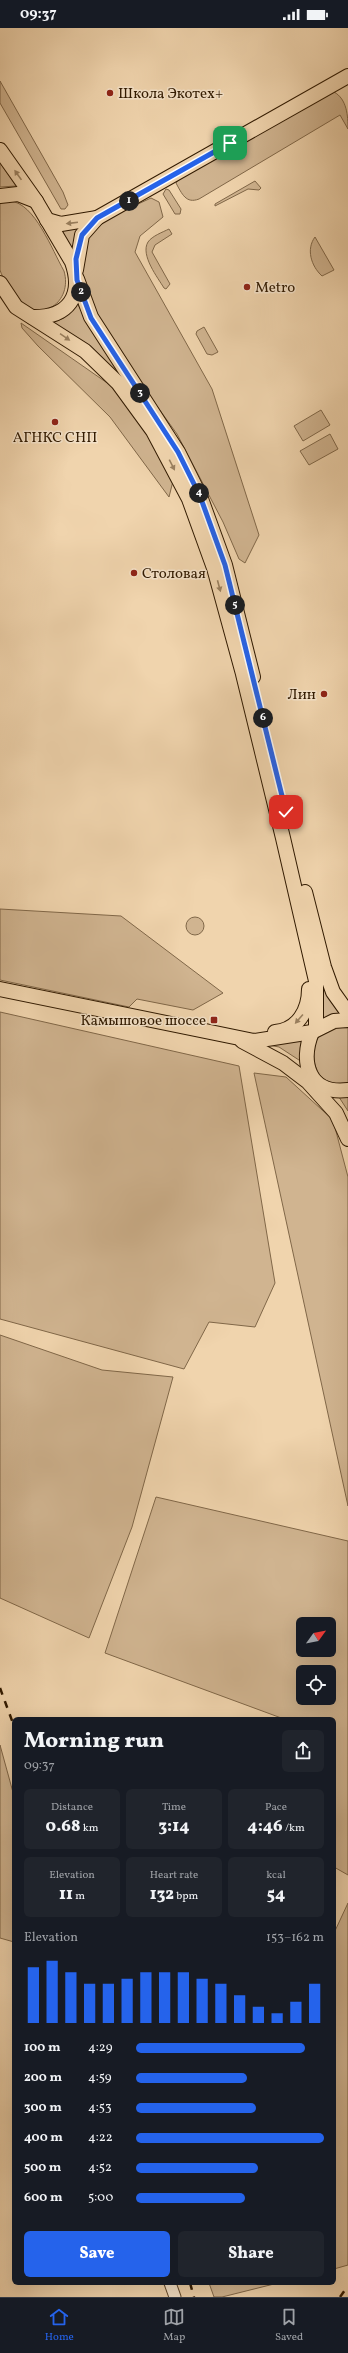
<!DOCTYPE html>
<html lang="en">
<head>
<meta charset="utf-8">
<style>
  :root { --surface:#171b24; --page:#20242c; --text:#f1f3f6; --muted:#9ea1a6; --line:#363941; --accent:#2563eb }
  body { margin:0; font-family:Vollkorn,serif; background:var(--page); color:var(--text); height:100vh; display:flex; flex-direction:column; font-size:15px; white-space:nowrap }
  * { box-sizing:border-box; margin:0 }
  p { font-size:13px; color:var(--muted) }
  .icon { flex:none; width:22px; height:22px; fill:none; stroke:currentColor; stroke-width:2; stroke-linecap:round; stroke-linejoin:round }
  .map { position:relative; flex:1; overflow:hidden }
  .side { position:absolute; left:12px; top:1689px; width:324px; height:568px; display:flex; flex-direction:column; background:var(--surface); border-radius:6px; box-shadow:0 4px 16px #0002 }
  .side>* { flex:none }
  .needle { width:26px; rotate:57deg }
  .tools { position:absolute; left:296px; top:1589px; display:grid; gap:8px }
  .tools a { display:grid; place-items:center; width:40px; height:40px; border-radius:6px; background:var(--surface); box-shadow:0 4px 16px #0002; font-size:20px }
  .pin { position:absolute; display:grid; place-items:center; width:34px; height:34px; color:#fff; margin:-17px; border-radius:8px; box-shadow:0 2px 6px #0006 }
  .km { position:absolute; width:20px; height:20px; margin:-10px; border-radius:50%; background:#222; color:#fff; font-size:11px; line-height:20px; text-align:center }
  .round { display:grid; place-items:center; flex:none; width:42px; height:42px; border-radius:6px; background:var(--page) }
  .headline { display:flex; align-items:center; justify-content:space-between; height:68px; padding:0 12px }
  h1 { font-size:22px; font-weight:800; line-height:30px }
  .metrics { display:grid; grid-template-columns:repeat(3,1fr); gap:6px; height:68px; padding:4px 12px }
  .metrics div { display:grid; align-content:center; border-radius:6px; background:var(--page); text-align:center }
  .metrics b { font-size:17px; font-weight:800 }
  .metrics small { font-size:11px; font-weight:400 }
  .metrics p { font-size:11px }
  .chart { height:112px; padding:8px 12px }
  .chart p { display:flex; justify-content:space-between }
  .chart svg { width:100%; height:72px; margin-top:4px; stroke:var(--accent); stroke-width:6 }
  .cta { display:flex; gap:8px; margin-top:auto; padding:8px 12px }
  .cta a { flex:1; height:46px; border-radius:6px; background:var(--accent); color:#fff; font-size:16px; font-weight:800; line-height:46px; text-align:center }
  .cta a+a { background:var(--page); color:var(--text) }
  ul { padding:0 12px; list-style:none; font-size:13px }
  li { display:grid; grid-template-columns:64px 48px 1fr; align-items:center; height:30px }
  li i { height:10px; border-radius:5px; background:var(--accent) }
  .status { display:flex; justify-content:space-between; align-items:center; height:28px; padding:0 20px; background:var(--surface); direction:ltr }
  .status svg { height:11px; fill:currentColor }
  .dock { display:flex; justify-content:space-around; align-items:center; height:56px; border-top:1px solid var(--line); background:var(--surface); font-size:11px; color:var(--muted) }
  .dock a { display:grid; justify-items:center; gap:2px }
  .dock .current { color:var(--accent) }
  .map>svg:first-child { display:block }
  .green { fill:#d0b490; stroke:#806748; fill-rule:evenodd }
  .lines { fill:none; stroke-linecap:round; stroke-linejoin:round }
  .minor-casing { stroke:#61482b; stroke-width:13 }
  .major-casing { stroke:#311a00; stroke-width:16 }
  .minor { stroke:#f5e3ca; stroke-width:11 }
  .major { stroke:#f0d4ad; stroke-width:14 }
  .rail { stroke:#311a00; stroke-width:2.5; stroke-dasharray:7 7; stroke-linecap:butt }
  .oneway { fill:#9a805f }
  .route-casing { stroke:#fff; stroke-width:8 }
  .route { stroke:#2563eb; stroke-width:5 }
  .poi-dot { fill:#8f2418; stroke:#f5e3ca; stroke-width:1.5 }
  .labels { text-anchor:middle; stroke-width:3; stroke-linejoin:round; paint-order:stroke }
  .poi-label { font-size:15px; fill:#311a00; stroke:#f5e3ca; text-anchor:start }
</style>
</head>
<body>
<div class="status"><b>09:37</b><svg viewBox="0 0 49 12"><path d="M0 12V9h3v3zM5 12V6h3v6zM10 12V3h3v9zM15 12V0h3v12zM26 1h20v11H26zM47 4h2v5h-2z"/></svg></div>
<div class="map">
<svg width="348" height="2269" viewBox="0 0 348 2269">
  <rect width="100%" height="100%" fill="#f0d4ad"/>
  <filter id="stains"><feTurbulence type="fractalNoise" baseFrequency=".005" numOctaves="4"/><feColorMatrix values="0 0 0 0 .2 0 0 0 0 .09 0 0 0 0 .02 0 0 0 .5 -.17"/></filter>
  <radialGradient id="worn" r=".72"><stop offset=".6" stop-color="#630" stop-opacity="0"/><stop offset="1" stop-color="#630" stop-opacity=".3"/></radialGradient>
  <g class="green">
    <polygon points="0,53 63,164 68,177 65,181 61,181 0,75"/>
    <path d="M334 64C347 71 348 88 348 101L340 87 199 171C186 176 182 166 176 155L179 151Z"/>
    <polygon points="0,135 16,158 0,159"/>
    <polygon points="255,153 261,160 259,162 248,161 215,178 215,176"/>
    <polygon points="166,161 169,162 181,181 180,186 175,186 163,166"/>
    <polygon points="151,170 159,174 163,189 140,208 135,224 212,361 259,507 245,535 239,531 223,494 177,406 105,306 83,259 80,225 95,196"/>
    <path d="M10 173C35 175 52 222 64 243 73 274 41 296 17 273 13 270 11 263 8 258 6 253 1 247 0 242 0 220 0 196 0 174Z"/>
    <polygon points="83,197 72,224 57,198"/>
    <path d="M169 201 172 206 155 217 152 224 170 256 166 261 164 260C158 250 140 227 148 214 152 208 163 204 169 201Z"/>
    <path d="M315 209 334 242 322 248C311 238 306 221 315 209Z"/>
    <polygon points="77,275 95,308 127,354 52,295 64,290"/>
    <polygon points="21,295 113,359 127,373 174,449 169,469 110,389 38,318 22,300"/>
    <polygon points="204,299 218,324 212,327 207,326 196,306 197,303"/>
    <polygon points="321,382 330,397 303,413 294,398"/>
    <polygon points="330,406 338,421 309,437 300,423"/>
    <polygon points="0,881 121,888 223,965 193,982 137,971 129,979 0,952"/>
    <circle cx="195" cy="898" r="9"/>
    <polygon points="322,951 344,988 320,994"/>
    <polygon points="0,984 239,1038 275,1255 255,1299 209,1294 184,1341 0,1291"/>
    <path d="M337 999 348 1000V1055C324 1060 312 1044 314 1022 315 1017 316 1011 320 1008 324 1004 332 1002 337 999Z"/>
    <polygon points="305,1008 302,1034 279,1019 268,1017"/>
    <polygon points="254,1045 286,1049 333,1092 348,1149 348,1478"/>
    <polygon points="337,1066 348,1066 348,1083"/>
    <polygon points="0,1307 102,1342 173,1349 132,1499 89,1610 0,1570"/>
    <path d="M156 1469 348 1513V1847L334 1839V1691H284L105 1625ZM303 1596H329V1622H303ZM303 1644H329V1670H303Z"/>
    <polygon points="0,1717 14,1768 14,1914 0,1910"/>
    <polygon points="348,1875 348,2237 334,2241 334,1905"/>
    <polygon points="209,2255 278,2255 222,2269 214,2269"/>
  </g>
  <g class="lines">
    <defs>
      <polyline id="minor" points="170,2255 175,2269"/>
      <g id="major">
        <path d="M0 122 36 173 72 234C84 268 68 290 32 289"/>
        <polyline points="0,168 18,166 36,173"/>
        <polyline points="47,192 61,196 97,190 348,48"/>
        <polyline points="76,242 82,207 97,190"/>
        <polyline points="77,251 91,289 178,424 200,468 225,537 253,649"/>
        <polyline points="0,255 16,279 85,323 118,355 153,403 189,471 214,540 243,646 283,810 316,953 316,1001"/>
        <polyline points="305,864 324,939 333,964 348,985"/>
        <polyline points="0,961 254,1013 312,1004 334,993 348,992"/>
        <path d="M275 1004C298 1002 309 982 309 961"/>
        <path d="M312 1004C300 1034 308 1067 348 1062"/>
        <polyline points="242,1013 283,1035 308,1054 336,1085 348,1111"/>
      </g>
    </defs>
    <use href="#minor" class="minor-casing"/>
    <use href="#major" class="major-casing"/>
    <use href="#minor" class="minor"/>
    <use href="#major" class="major"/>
    <g class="rail">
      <polyline points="0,1660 14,1698"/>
      <polyline points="190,2255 194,2269"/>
      <polyline points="340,2269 348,2258"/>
    </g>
  </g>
  <defs><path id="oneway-solid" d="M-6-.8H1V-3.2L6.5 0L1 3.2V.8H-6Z"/></defs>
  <g class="oneway">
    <use href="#oneway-solid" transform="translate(18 147) rotate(-125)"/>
    <use href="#oneway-solid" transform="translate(72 195) rotate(173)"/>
    <use href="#oneway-solid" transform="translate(65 309) rotate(34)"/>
    <use href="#oneway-solid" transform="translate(172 437) rotate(63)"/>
    <use href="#oneway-solid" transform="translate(219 558) rotate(75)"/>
    <use href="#oneway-solid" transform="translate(299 991) rotate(131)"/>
  </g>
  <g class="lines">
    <defs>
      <polyline id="route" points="230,115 97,190 82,207 76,231 77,252 91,290 178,424 200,468 225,537 286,784"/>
    </defs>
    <use href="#route" class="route-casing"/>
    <use href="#route" class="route"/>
  </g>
  <g class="poi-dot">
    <circle cx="110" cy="65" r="4"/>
    <circle cx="247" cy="259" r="4"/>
    <circle cx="55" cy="394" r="4"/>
    <circle cx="134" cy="545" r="4"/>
    <circle cx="324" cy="666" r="4"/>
    <rect x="210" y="988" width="8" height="8" rx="2"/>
  </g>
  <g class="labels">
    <g class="poi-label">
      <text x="118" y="70">Школа Экотех+</text>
      <text x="255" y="264">Metro</text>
      <text x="55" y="414" text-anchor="middle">АГНКС СНП</text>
      <text x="142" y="550">Столовая</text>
      <text x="316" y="671" text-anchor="end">Лин</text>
      <text x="206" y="997" text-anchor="end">Камышовое шоссе</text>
    </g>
  </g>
  <rect width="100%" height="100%" filter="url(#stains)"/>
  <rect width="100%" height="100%" fill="url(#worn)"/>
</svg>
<div class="tools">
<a><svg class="needle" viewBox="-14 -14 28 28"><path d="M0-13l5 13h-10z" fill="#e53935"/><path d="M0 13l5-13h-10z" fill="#9ea1a6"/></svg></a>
<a><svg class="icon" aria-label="locate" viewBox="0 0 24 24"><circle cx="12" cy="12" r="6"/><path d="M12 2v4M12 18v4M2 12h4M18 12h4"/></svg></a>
</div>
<div class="pin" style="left:230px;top:115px;background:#1e9e55"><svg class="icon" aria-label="arrive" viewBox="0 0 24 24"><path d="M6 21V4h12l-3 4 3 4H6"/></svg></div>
<div class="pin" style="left:286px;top:784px;background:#d93025"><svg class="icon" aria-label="check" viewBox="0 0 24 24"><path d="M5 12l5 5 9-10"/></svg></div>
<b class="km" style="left:129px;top:173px">1</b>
<b class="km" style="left:81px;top:264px">2</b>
<b class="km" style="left:140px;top:365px">3</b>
<b class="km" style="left:199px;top:465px">4</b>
<b class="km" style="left:235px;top:577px">5</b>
<b class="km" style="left:263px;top:690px">6</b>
<section class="side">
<div class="headline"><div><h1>Morning run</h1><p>09:37</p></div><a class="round"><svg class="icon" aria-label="share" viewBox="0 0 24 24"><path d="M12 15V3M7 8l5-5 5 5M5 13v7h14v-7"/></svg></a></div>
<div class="metrics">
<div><p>Distance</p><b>0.68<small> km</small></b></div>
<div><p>Time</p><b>3:14</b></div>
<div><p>Pace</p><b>4:46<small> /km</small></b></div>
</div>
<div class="metrics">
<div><p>Elevation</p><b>11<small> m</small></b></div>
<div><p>Heart rate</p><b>132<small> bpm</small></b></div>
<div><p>kcal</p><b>54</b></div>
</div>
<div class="chart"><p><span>Elevation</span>153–162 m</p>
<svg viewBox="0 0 160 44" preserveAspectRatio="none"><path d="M5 44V10M15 44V6M25 44V13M35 44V20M45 44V20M55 44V17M65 44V13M75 44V13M85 44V13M95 44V17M105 44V20M115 44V27M125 44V34M135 44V38M145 44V31M155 44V20"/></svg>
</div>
<ul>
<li><b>100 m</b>4:29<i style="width:90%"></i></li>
<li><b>200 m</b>4:59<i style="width:59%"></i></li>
<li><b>300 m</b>4:53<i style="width:64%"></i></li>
<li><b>400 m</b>4:22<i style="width:100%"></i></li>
<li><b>500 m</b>4:52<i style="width:65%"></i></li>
<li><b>600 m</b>5:00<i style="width:58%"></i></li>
</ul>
<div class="cta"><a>Save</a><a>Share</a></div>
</section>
</div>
<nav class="dock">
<a class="current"><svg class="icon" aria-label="home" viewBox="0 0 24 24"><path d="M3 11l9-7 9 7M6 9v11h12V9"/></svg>Home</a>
<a><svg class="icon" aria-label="map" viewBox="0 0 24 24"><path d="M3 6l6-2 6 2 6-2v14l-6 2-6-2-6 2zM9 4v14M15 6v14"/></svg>Map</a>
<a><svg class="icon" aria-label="saved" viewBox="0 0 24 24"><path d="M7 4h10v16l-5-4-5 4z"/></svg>Saved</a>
</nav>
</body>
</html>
